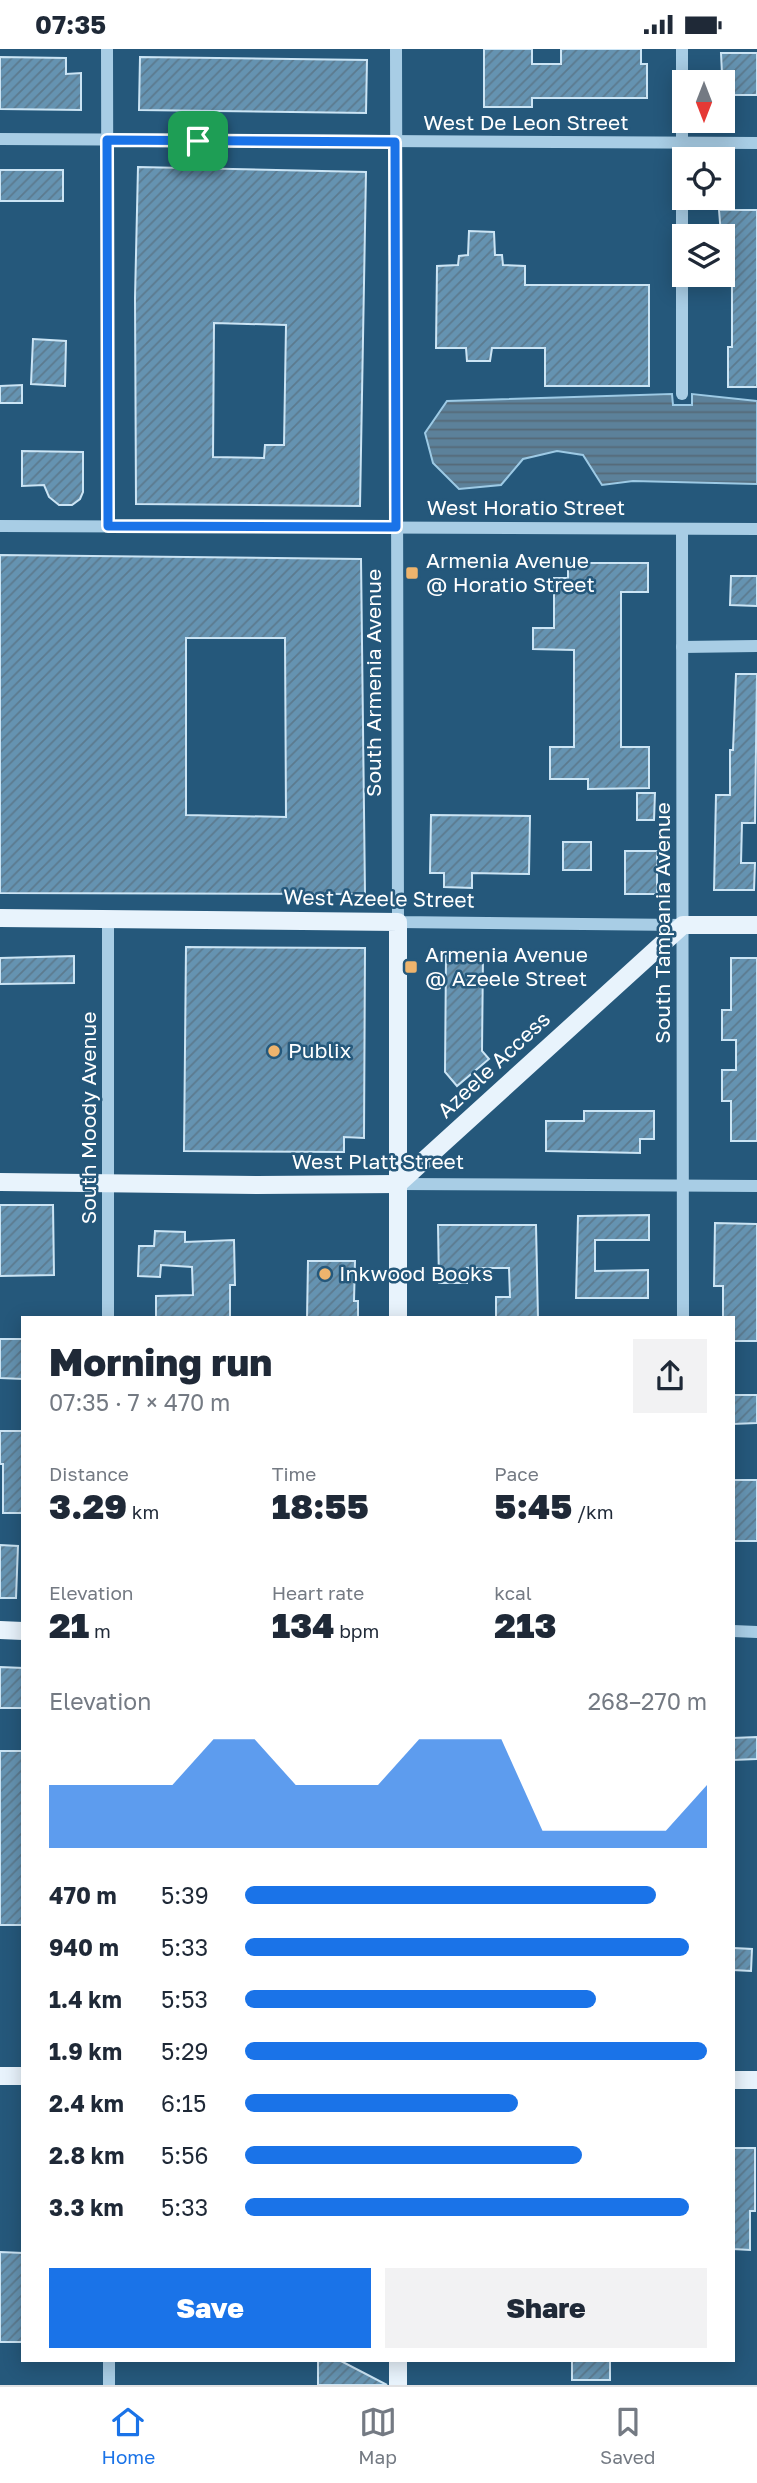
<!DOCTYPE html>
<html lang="en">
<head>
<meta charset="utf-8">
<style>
  :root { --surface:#fff; --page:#f2f2f3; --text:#1f2937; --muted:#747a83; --line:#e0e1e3; --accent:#1a73e8 }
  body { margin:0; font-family:"Golos Text",sans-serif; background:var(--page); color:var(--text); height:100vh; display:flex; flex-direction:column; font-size:26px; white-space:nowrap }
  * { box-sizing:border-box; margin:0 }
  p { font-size:23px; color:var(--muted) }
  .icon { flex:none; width:38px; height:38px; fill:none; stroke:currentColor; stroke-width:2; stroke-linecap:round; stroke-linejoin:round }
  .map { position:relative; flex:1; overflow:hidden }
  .side { position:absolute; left:21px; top:1267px; width:714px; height:1046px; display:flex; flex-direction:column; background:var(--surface); border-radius:0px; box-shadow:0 4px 18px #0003 }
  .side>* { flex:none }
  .needle { width:46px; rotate:180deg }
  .tools { position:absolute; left:672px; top:21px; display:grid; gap:14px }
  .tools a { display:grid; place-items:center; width:63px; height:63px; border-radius:0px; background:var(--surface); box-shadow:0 4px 18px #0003; font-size:35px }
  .pin { position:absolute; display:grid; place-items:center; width:60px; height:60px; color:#fff; margin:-30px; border-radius:14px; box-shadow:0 4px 10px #0006 }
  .round { display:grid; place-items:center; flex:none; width:74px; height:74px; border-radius:0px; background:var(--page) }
  .summary { display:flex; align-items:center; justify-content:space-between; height:119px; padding:0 28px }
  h1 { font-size:38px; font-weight:800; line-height:52px }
  .metrics { display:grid; grid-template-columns:repeat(3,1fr); gap:10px; height:119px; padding:7px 28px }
  .metrics div { display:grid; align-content:center }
  .metrics b { font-size:35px; font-weight:800 }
  .metrics small { font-size:19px; font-weight:400 }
  .metrics p { font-size:19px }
  .chart { height:196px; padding:14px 28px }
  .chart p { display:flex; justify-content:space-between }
  .chart svg { width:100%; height:126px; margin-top:7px; fill:var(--accent); opacity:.7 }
  .action { display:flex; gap:14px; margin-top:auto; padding:14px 28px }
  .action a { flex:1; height:80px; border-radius:0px; background:var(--accent); color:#fff; font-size:28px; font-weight:800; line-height:80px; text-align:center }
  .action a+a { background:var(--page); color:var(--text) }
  ul { padding:0 28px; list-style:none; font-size:23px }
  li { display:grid; grid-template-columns:112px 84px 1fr; align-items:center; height:52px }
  li i { height:18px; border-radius:9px; background:var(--accent) }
  .status { display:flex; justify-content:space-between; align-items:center; height:49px; padding:0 35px; background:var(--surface); direction:ltr }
  .status svg { height:19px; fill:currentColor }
  .tab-bar { display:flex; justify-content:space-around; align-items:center; height:98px; border-top:2px solid var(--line); background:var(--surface); font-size:19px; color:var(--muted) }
  .tab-bar a { display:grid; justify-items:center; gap:4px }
  .tab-bar .selected { color:var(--accent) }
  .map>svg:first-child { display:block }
  .water { fill:url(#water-rules); stroke:#9dcae5; stroke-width:2 }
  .building { fill:url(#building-hatch); stroke:#cbe4f4; stroke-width:2; fill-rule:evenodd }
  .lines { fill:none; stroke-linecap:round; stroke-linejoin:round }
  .minor { stroke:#a8cde5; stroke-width:12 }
  .major { stroke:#e8f3fc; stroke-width:18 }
  .route-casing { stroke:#fff; stroke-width:14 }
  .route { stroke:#1a73e8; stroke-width:9 }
  .poi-dot { fill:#eeb46d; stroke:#25587b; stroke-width:2.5 }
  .labels { text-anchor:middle; stroke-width:5; stroke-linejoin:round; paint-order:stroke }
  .street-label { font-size:21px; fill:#fff; stroke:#25587b }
  .poi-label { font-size:21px; fill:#fff; stroke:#25587b; text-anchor:start }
</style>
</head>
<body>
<div class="status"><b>07:35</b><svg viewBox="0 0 49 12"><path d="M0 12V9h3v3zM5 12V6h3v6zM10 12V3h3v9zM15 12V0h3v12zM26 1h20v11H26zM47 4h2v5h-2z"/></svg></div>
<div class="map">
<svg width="757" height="2336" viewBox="0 0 757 2336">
  <defs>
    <pattern id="water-rules" width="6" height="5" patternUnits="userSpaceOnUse" patternTransform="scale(1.75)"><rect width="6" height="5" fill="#5c819a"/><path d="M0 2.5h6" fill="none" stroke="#556977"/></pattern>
    <pattern id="building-hatch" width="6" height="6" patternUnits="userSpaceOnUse" patternTransform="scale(1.75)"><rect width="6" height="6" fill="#6593b1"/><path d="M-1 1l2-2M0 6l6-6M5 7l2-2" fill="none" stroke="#5c7a8e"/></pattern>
  </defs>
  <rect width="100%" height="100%" fill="#25587b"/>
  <polygon class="water" points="672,345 673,356 692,356 692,345 757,352 757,435 633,432 602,436 583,406 557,402 523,410 501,436 459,440 433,414 425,384 447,352"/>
  <g class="building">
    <polygon points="484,0 532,0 532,15 561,15 561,0 641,0 641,15 647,15 647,49 532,49 532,58 484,58"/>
    <polygon points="721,4 757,4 757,46 723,46"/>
    <polygon points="0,8 66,9 66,25 81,24 81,61 0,60"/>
    <polygon points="140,8 367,11 366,64 139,61"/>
    <path d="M138 118 366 123 360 457 136 455 135 249ZM214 274 286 276 284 396H265L264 409 213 408Z"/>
    <rect x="0" y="121" width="63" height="31"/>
    <polygon points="719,161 757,161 757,338 728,338 728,298 732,298 732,210 723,210"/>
    <polygon points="469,182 494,183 495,206 502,206 503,216 525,217 525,236 649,236 649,337 545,337 545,299 492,299 490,312 467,312 466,299 436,299 437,217 458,216 459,207 468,206"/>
    <polygon points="33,290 66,292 65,337 31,335"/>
    <polygon points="22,336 22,354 0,354 0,337"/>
    <polygon points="22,402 83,403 83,443 80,450 72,456 59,456 49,448 44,436 22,437"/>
    <path d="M0 506 361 510 365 845 0 844ZM186 589H285L286 768 186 766Z"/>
    <polygon points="568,514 648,514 648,543 621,543 621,698 649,698 649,739 588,740 588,730 550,730 550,698 574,698 574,601 533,600 533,579 554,579 554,529 568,529"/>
    <polygon points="731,527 757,527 757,557 730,556"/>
    <polygon points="736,625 757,625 755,774 742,774 741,814 755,814 754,841 714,841 716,746 730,746 730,701 733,701"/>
    <polygon points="637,744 655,744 654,771 637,771"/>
    <polygon points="431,766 530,767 529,825 472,824 472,839 444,838 444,824 430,824"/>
    <rect x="563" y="793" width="28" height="28"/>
    <rect x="625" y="802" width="32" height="43"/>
    <polygon points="186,898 365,899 364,1089 344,1088 344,1103 184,1102"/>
    <polygon points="446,906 483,907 482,1002 489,1010 457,1037 445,1023"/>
    <polygon points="74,907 74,934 0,935 0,909"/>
    <polygon points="731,909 757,909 757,1092 731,1092 731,1052 722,1052 722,1021 736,1021 736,991 722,991 722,961 731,961"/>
    <polygon points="584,1062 654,1062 654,1090 640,1090 640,1104 546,1102 546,1072 584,1072"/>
    <polygon points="0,1156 53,1156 54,1226 0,1227"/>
    <polygon points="649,1166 649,1191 595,1191 595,1222 648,1221 648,1249 576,1249 578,1167"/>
    <polygon points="715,1174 757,1175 757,1292 733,1292 733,1269 723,1269 723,1237 714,1237"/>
    <polygon points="438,1176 536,1176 538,1269 496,1269 496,1248 510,1248 509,1219 467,1219 467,1234 439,1234"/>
    <polygon points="155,1182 185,1183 185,1193 234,1191 235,1236 230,1236 230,1269 156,1269 156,1247 193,1246 192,1218 161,1216 160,1228 138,1227 139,1197 154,1197"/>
    <polygon points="308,1212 355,1212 354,1252 358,1252 358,1269 307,1269"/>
    <polygon points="0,1290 23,1290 23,1330 0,1329"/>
    <polygon points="733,1346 757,1346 757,1374 733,1375"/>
    <polygon points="0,1382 23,1382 23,1464 3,1464 3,1415 0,1415"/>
    <rect x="733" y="1431" width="24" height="61"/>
    <polygon points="0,1496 18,1497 16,1549 0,1549"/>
    <polygon points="0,1618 23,1619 23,1659 0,1659"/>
    <polygon points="757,1688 757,1710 733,1711 733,1689"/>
    <rect x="0" y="1702" width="23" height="174"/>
    <polygon points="734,1899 752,1900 751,1922 733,1921"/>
    <polygon points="733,2099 755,2099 755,2162 750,2162 750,2201 733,2200"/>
    <polygon points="0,2203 23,2204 23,2293 0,2293"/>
    <polygon points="318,2312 341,2312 387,2336 318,2336"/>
    <rect x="572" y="2312" width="38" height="19"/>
  </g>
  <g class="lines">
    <g class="minor">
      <polyline points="107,0 108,477"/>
      <polyline points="396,0 398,873 683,876"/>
      <polyline points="682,0 682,345"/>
      <polyline points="0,90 757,94"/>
      <polyline points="0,477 757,480"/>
      <polyline points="682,480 683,1269"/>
      <polyline points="682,598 757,597"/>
      <polyline points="108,870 108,1269"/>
      <polyline points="398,1135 757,1137"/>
      <polyline points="733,1582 757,1583"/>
      <polyline points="109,2312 109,2336"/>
    </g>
    <g class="major">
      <polyline points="0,869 398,873 398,1269"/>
      <polyline points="0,1133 257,1136 398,1135"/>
      <polyline points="398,1135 683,876 757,876"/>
      <polyline points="0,1581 23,1582"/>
      <polyline points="0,2027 23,2027"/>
      <polyline points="733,2031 757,2031"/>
      <polyline points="398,2336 398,2312"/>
    </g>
  </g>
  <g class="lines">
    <defs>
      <polygon id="route" points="107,91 395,93 396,478 108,477"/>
    </defs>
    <use href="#route" class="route-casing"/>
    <use href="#route" class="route"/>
  </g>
  <g class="poi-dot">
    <rect x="405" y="517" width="14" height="14" rx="3.5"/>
    <rect x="404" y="911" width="14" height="14" rx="3.5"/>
    <circle cx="274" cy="1002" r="7"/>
    <circle cx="325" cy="1225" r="7"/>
  </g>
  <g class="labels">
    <g class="street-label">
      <text x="526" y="81">West De Leon Street</text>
      <text x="526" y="466">West Horatio Street</text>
      <text transform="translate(374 634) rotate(-90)" y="7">South Armenia Avenue</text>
      <text transform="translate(379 850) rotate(1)" y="7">West Azeele Street</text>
      <text transform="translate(663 874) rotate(-90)" y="7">South Tampania Avenue</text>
      <text transform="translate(494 1016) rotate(-43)" y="7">Azeele Access</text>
      <text transform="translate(89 1069) rotate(-90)" y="7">South Moody Avenue</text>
      <text x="378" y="1120">West Platt Street</text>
    </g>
    <g class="poi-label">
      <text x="426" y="519">Armenia Avenue<tspan x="426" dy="24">@ Horatio Street</tspan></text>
      <text x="425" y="913">Armenia Avenue<tspan x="425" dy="24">@ Azeele Street</tspan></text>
      <text x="288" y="1009">Publix</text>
      <text x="339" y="1232">Inkwood Books</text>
    </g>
  </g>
</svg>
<div class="tools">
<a><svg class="needle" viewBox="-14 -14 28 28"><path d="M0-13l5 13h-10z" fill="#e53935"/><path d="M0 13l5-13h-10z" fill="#747a83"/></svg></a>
<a><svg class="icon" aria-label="locate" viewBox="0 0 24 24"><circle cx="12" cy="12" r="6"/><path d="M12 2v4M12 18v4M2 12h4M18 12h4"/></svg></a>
<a><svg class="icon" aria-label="layers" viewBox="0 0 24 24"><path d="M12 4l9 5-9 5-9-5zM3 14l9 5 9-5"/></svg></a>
</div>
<div class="pin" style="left:198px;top:92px;background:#1e9e55"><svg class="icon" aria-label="arrive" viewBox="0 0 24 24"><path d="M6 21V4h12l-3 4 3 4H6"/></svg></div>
<section class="side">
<div class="summary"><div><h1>Morning run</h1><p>07:35 · 7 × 470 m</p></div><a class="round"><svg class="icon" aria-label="share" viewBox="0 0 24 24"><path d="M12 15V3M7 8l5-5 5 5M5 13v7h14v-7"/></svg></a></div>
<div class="metrics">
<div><p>Distance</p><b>3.29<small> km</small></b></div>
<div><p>Time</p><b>18:55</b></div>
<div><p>Pace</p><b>5:45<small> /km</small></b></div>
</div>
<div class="metrics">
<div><p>Elevation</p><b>21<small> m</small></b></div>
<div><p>Heart rate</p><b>134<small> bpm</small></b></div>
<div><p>kcal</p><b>213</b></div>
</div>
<div class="chart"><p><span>Elevation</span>268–270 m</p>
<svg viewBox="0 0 160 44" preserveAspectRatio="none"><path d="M0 44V22L10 22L20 22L30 22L40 6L50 6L60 22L70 22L80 22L90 6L100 6L110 6L120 38L130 38L140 38L150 38L160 22V44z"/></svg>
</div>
<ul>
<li><b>470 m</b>5:39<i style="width:89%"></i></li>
<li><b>940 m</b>5:33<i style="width:96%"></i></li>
<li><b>1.4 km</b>5:53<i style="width:76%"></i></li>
<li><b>1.9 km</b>5:29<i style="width:100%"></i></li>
<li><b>2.4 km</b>6:15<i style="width:59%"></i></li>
<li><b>2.8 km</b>5:56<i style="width:73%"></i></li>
<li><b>3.3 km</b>5:33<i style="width:96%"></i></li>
</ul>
<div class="action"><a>Save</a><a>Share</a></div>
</section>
</div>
<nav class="tab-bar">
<a class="selected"><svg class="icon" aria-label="home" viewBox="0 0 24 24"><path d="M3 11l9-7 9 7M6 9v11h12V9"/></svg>Home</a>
<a><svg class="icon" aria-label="map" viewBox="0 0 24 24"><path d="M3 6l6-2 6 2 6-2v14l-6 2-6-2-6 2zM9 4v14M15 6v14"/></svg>Map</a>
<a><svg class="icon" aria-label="saved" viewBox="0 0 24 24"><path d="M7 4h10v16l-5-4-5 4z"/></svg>Saved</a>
</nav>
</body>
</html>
